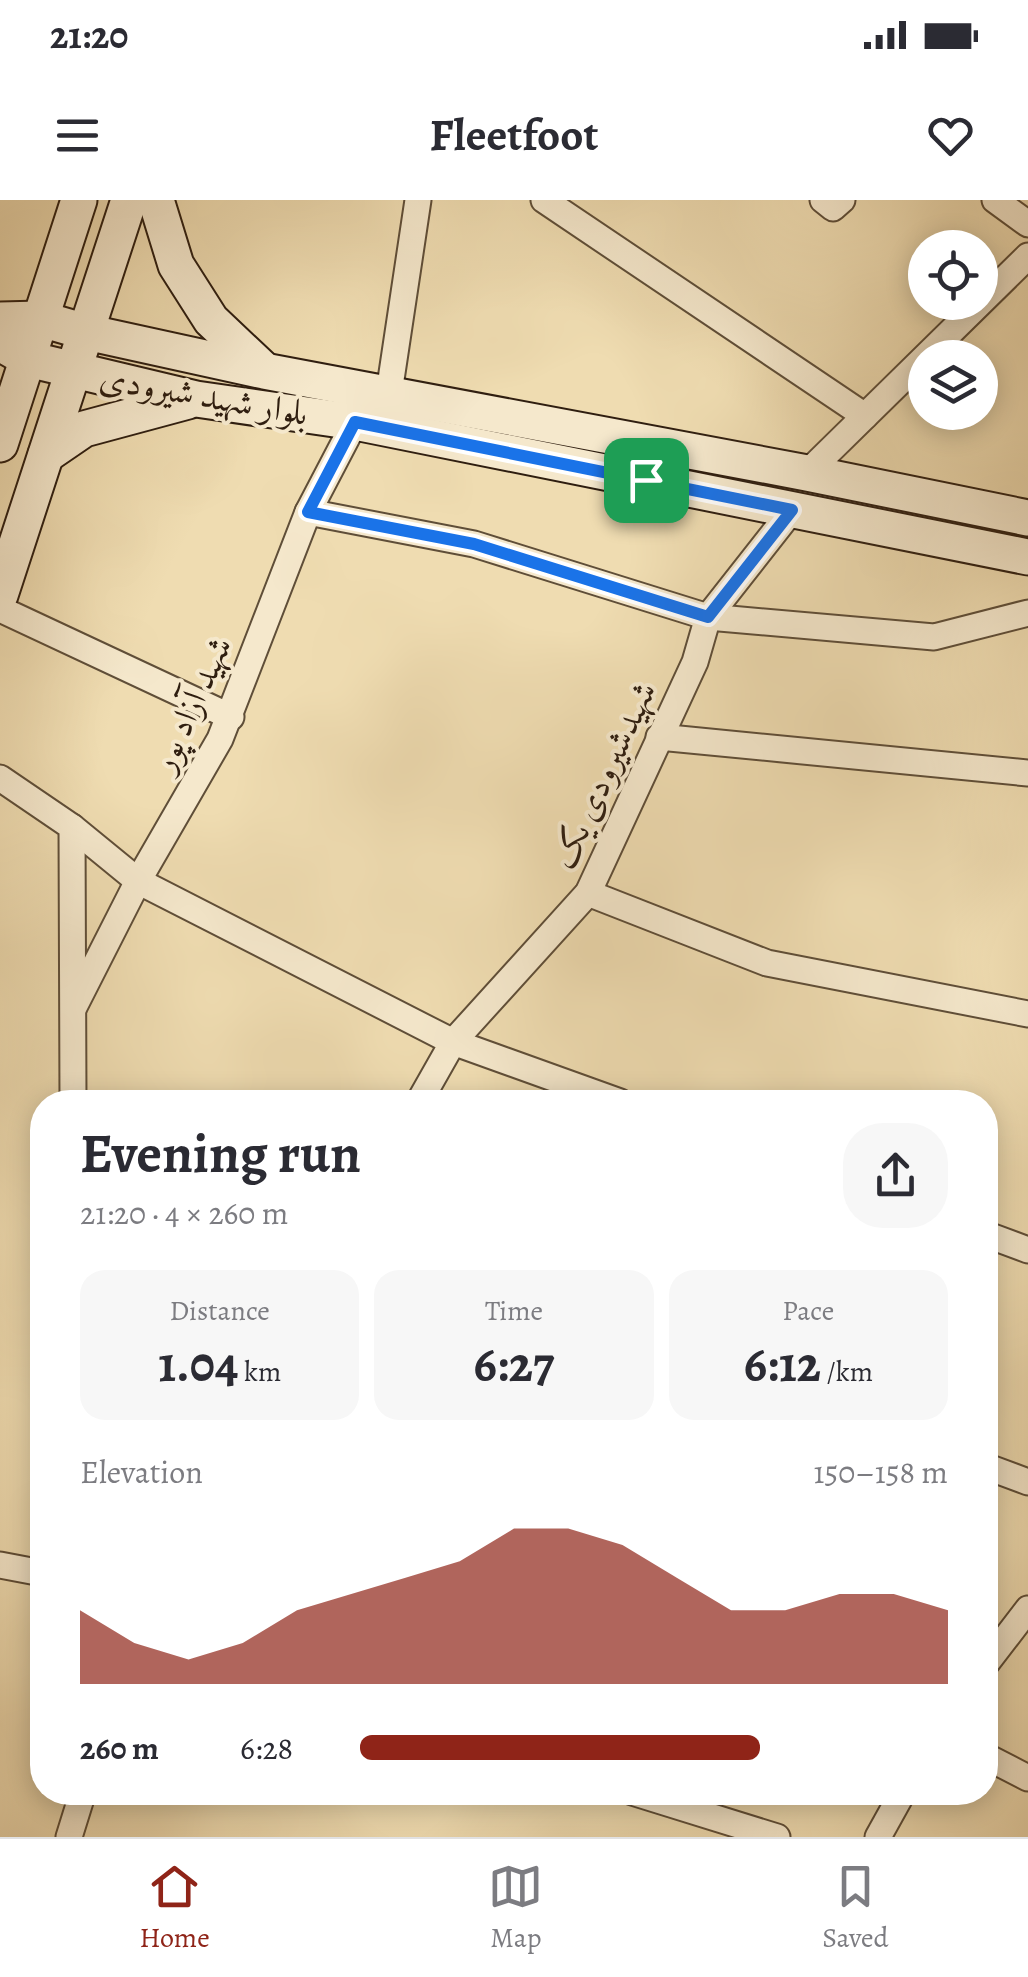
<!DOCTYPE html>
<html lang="en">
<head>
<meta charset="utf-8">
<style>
  :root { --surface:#fff; --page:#f7f7f7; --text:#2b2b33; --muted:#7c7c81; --line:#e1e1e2; --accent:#8f2418 }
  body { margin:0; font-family:Alegreya,Amiri,serif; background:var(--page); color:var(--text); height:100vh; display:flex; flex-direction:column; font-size:38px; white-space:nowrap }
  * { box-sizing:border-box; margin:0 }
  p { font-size:32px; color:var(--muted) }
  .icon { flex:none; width:55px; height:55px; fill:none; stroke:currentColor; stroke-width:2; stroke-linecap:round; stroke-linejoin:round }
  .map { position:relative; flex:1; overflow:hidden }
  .details { position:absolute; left:30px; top:890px; width:968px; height:715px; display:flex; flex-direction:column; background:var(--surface); border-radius:40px; box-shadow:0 5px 25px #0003 }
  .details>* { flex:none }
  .buttons { position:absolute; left:908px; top:30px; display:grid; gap:20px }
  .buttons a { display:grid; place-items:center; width:90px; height:90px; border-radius:50%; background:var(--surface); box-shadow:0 5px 25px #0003; font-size:50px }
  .pin { position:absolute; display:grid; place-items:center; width:85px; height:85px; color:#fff; margin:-42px; border-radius:20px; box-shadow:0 5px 15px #0006 }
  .round { display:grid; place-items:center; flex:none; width:105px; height:105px; border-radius:40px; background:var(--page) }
  .summary { display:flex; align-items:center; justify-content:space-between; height:170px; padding:0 50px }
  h1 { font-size:55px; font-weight:600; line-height:75px }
  .metrics { display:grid; grid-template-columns:repeat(3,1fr); gap:15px; height:170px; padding:10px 50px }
  .metrics div { display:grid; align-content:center; border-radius:25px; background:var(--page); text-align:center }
  .metrics b { font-size:50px; font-weight:600 }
  .metrics small { font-size:28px; font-weight:400 }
  .metrics p { font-size:28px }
  .chart { height:280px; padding:20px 50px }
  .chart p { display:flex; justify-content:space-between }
  .chart svg { width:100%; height:180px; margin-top:10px; fill:var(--accent); opacity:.7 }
  ul { padding:0 50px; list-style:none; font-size:32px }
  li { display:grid; grid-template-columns:160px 120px 1fr; align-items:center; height:75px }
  li i { height:25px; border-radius:12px; background:var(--accent) }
  .status { display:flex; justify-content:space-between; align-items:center; height:70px; padding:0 50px; background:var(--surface); direction:ltr }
  .status svg { height:28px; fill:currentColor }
  header { display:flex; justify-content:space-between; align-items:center; height:130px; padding:0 50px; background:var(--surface); font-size:45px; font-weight:600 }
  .tabs { display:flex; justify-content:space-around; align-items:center; height:140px; border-top:2px solid var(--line); background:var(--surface); font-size:28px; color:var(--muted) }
  .tabs a { display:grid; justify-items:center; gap:5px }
  .tabs .active { color:var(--accent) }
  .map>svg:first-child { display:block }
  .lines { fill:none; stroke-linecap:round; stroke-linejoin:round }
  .street-casing { stroke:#5f4e38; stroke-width:29 }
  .secondary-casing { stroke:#2f1e10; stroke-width:39 }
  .street { stroke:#f5e8cc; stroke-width:25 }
  .secondary { stroke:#f5e8cc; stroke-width:35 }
  .route-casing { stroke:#fff; stroke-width:20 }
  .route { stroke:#1a73e8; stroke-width:12 }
  .labels { text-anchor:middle; stroke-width:8; stroke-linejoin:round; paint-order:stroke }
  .street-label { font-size:35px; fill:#2f1e10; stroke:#f5e8cc }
</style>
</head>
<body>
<div class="status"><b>21:20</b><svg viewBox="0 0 49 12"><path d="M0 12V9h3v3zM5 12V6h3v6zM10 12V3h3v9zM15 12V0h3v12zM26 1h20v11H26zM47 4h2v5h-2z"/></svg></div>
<header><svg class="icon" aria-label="menu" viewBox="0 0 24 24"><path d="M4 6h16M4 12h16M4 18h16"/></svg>Fleetfoot<svg class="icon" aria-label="heart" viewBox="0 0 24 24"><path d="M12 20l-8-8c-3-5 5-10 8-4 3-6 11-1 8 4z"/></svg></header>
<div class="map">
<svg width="1028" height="1637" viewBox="0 0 1028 1637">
  <rect width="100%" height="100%" fill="#efdcb1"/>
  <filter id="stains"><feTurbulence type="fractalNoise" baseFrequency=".002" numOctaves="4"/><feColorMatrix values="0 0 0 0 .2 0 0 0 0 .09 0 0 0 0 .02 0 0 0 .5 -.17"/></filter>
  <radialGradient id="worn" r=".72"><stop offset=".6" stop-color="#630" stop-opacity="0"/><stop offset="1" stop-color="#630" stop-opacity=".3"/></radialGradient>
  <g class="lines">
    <defs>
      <g id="street">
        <polyline points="544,0 865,216"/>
        <polyline points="823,0 833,8 842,0"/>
        <polyline points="995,0 1028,24"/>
        <polyline points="389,193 418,0"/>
        <polyline points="807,273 1028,56"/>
        <polyline points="308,312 474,344 708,417 934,437 1028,413"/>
        <polyline points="0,409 231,517"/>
        <polyline points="659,537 1028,573"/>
        <polyline points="0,578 72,627 73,902"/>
        <polyline points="72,627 138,681 453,842 620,902"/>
        <polyline points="588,693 767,763 1028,814"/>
        <polyline points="74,807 138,681 220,539 308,312 355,222"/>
        <polyline points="419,902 453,842 588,693 695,462 708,417 792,310"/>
        <polyline points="985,1034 1028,1050"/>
        <polyline points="985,1266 1028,1282"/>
        <polyline points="0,1365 42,1373"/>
        <polyline points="985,1465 1028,1409"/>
        <polyline points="985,1556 1028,1578"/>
        <polyline points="632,1592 777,1637"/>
        <polyline points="69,1637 83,1592"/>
        <polyline points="878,1637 903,1592"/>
      </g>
      <g id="secondary">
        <polyline points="156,0 176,65 211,120 264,170"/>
        <polyline points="0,120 41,119 86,132 264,171 807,273 1028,318"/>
        <polyline points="0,143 28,159 196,199 355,222 1028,357"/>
        <polyline points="0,244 79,0"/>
        <polyline points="46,255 84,229 188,201"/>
        <polyline points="0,395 129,0"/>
      </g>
    </defs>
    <use href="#street" class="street-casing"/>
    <use href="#secondary" class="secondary-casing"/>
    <use href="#street" class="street"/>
    <use href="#secondary" class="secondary"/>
  </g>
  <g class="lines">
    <defs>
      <polygon id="route" points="355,222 792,310 708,417 474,344 308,312"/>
    </defs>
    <use href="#route" class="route-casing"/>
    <use href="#route" class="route"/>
  </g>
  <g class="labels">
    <g class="street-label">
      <text transform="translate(204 195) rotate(10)" y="12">بلوار شهید شیرودی</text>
      <text transform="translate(191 504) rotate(-65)" y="12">شهید آزاد پور</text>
      <text transform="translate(603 575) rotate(-65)" y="12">شهیدشیرودی یک</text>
    </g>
  </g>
  <rect width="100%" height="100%" filter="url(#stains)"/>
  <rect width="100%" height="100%" fill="url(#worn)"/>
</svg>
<div class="buttons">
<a><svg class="icon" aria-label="locate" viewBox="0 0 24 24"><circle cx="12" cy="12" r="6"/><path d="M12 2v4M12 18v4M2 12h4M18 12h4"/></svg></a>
<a><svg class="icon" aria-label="layers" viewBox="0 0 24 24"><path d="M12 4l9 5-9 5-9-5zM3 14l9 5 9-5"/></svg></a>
</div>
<div class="pin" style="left:646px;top:280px;background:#1e9e55"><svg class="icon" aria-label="arrive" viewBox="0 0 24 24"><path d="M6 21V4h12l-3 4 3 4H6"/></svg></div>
<section class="details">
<div class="summary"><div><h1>Evening run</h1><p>21:20 · 4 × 260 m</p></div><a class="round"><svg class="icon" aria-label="share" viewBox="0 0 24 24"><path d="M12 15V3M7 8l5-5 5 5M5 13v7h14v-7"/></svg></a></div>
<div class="metrics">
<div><p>Distance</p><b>1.04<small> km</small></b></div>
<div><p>Time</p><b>6:27</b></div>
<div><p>Pace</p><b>6:12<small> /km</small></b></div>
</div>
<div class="chart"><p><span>Elevation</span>150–158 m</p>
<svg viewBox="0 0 160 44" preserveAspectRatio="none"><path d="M0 44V26L10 34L20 38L30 34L40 26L50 22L60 18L70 14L80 6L90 6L100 10L110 18L120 26L130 26L140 22L150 22L160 26V44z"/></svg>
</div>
<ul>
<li><b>260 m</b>6:28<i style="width:68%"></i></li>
</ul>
</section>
</div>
<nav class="tabs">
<a class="active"><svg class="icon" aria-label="home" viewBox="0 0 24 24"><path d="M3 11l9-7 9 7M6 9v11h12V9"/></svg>Home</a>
<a><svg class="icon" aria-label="map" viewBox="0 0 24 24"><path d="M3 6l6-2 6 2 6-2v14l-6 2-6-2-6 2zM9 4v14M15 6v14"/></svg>Map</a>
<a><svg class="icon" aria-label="saved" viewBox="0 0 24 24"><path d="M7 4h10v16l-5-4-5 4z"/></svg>Saved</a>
</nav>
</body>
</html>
